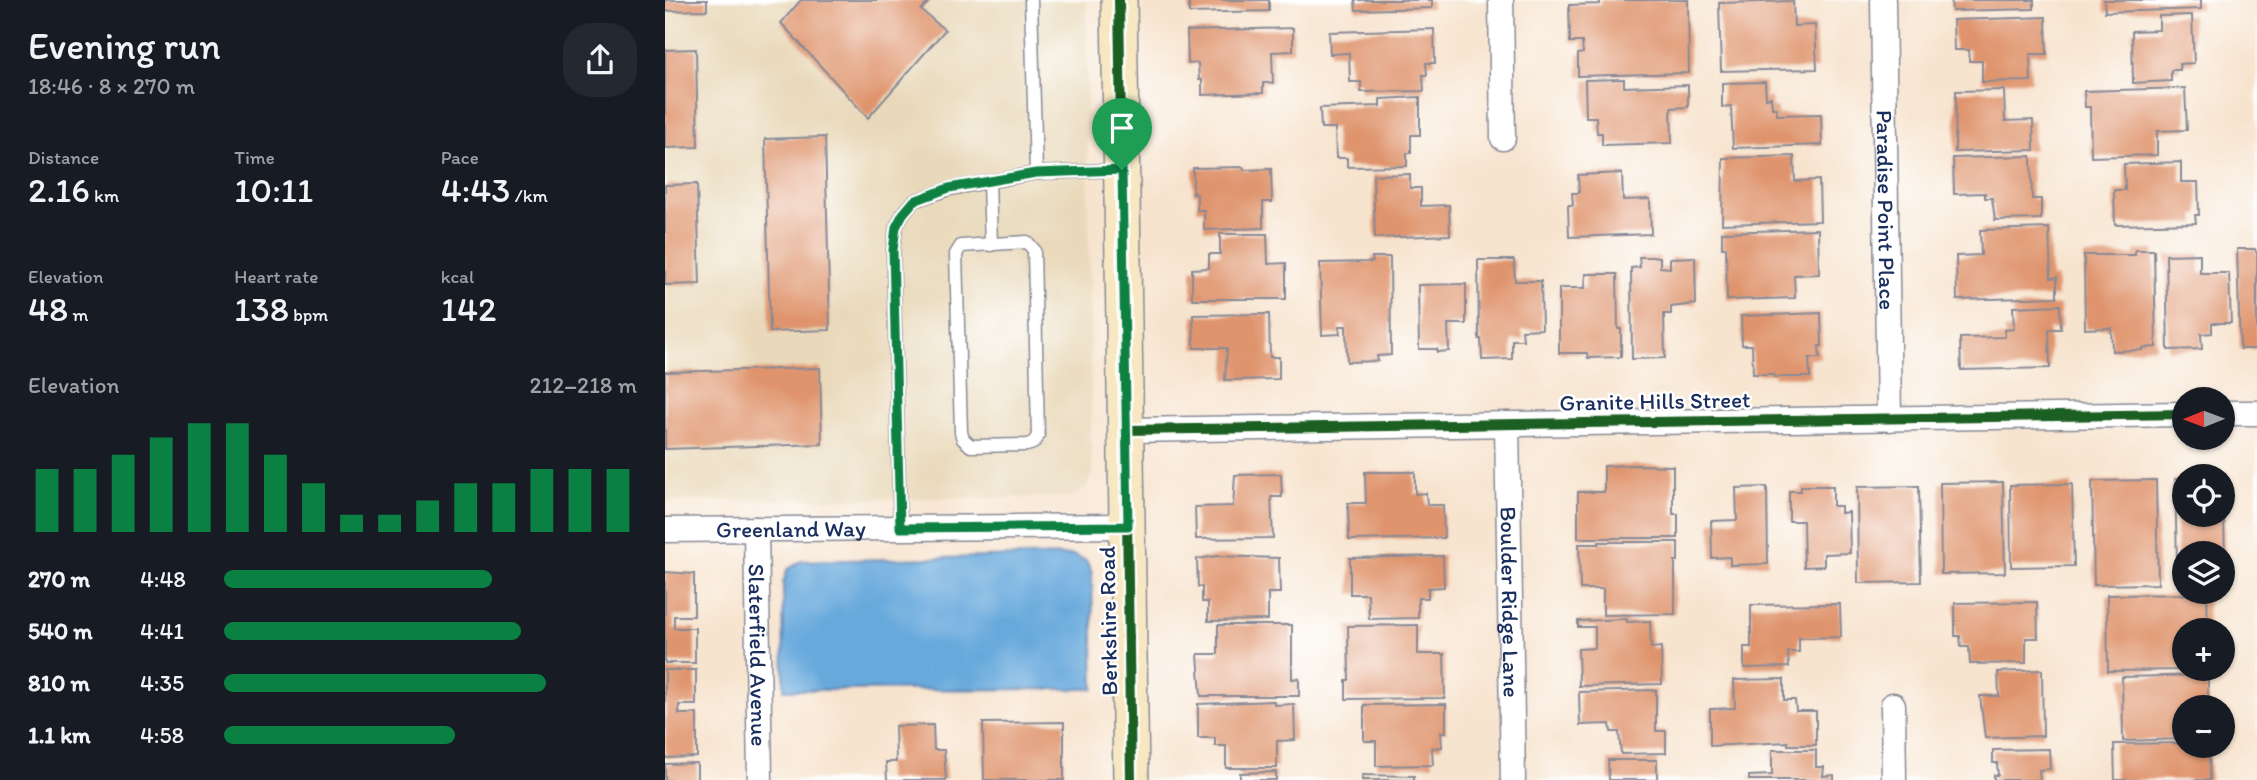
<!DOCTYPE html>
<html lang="en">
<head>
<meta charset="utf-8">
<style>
  :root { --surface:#171b24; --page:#242831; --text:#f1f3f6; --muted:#9ea1a6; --accent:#0b8043 }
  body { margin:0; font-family:Itim,sans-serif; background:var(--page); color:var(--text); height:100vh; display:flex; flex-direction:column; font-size:26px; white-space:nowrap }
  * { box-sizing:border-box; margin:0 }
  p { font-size:23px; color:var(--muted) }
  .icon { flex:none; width:38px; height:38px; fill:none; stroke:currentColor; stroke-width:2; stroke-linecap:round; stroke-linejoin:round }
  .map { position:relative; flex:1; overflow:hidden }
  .panel { display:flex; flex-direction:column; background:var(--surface); width:665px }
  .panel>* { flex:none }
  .needle { width:46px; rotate:269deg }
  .tools { position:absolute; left:1507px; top:387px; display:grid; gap:14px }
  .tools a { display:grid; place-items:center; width:63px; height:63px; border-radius:50%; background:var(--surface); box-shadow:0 2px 5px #0004; font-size:35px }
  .pin { position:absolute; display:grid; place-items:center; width:60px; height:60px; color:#fff; margin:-72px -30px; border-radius:50% 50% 50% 0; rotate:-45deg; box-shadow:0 0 7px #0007 }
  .pin .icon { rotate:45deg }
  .round { display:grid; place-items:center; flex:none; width:74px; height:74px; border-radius:28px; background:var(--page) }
  .headline { display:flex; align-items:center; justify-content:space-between; height:119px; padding:0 28px }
  h1 { font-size:38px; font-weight:600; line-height:52px }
  .stats { display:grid; grid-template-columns:repeat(3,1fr); gap:10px; height:119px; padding:7px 28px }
  .stats div { display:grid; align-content:center }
  .stats b { font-size:35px; font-weight:600 }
  .stats small { font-size:19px; font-weight:400 }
  .stats p { font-size:19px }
  .chart { height:196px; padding:14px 28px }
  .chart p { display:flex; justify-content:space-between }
  .chart svg { width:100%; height:126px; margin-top:7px; stroke:var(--accent); stroke-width:6 }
  ul { padding:0 28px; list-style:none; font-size:23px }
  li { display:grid; grid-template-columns:112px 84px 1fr; align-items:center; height:52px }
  li i { height:18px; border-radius:9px; background:var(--accent) }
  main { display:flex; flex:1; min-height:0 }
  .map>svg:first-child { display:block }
  .built { fill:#e9d9ba }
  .water { fill:#68a9dc; stroke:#426c9d; stroke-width:2 }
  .building { fill:#df946d }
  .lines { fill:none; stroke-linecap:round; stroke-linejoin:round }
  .lane-casing { stroke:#898a96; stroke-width:15 }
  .street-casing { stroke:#898a96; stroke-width:27 }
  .secondary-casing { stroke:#898a96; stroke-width:38 }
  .lane { stroke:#fff; stroke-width:12 }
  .street { stroke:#fff; stroke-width:24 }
  .secondary { stroke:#f7e8c3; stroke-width:35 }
  .cycleway-casing { stroke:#fff; stroke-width:15 }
  .cycleway { stroke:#1b5e20; stroke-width:10 }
  .route-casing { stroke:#fff; stroke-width:14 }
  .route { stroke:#0b8043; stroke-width:9 }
  .labels { text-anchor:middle; stroke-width:5; stroke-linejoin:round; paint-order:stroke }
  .street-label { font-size:23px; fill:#1b2f5e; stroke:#fff }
</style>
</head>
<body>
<main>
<section class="panel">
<div class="headline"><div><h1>Evening run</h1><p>18:46 · 8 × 270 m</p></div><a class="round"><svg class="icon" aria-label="share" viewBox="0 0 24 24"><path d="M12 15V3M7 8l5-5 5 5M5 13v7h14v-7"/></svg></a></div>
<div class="stats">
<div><p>Distance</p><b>2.16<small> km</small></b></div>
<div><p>Time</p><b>10:11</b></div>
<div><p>Pace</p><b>4:43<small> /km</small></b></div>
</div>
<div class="stats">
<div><p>Elevation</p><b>48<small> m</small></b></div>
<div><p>Heart rate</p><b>138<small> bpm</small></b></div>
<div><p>kcal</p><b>142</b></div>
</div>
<div class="chart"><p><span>Elevation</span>212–218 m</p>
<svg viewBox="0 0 160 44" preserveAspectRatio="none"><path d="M5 44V22M15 44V22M25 44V17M35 44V11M45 44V6M55 44V6M65 44V17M75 44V27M85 44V38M95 44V38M105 44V33M115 44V27M125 44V27M135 44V22M145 44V22M155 44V22"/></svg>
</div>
<ul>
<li><b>270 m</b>4:48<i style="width:65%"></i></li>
<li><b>540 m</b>4:41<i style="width:72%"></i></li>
<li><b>810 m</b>4:35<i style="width:78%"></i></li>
<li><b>1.1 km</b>4:58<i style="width:56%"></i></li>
</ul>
</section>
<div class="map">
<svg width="1592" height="780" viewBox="0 0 1592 780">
  <rect width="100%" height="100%" fill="#fff"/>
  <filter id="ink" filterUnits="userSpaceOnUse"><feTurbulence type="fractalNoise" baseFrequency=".0143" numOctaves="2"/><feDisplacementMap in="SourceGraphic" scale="14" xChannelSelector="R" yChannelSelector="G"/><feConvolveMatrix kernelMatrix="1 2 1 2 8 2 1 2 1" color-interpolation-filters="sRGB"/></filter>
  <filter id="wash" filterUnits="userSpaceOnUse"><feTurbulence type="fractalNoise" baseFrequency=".00686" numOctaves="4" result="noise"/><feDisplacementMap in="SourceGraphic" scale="28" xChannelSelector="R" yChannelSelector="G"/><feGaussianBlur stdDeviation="1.57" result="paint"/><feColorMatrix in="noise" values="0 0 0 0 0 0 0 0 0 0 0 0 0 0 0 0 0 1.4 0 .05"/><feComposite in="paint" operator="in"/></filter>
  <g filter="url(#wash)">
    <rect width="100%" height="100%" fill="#f7e4cf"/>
    <polygon class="built" points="0,0 421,0 427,473 421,488 406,497 0,501"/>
    <polygon class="water" points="407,555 421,560 427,573 429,689 119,690 118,584 122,570 136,561"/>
    <g id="blocks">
      <g class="building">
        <polygon points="0,0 42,0 42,10 0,11"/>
        <polygon points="136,0 266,0 256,10 280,30 203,118 116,23"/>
        <polygon points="524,0 604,0 604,11 524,13"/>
        <polygon points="690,0 767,0 767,8 691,10"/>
        <polygon points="935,0 1023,0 1024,73 913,76 913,54 918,53 917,42 905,42 904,5 935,4"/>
        <polygon points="1286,0 1369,0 1369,9 1287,11"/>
        <polygon points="1439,0 1536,0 1536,9 1440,12"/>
        <polygon points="1128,1 1129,26 1150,25 1152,69 1056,71 1054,3"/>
        <polygon points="1527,15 1529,63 1514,64 1515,70 1506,70 1506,81 1468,83 1467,31 1494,30 1494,16"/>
        <polygon points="1381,17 1382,54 1365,54 1366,81 1317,82 1317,61 1304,61 1304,50 1289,50 1288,20"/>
        <polygon points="628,28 628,51 607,52 608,83 598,83 598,93 537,95 537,80 534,80 533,63 523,64 522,31"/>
        <polygon points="769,29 770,63 761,63 762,75 758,75 759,91 696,92 696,82 685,82 684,53 665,54 664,32"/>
        <polygon points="31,49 33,147 0,148 0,50"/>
        <polygon points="959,79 959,87 1023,85 1023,107 1006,108 1007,143 937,145 937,133 932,133 931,117 921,117 920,80"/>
        <polygon points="1100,82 1101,98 1106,97 1107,108 1112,108 1112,115 1156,114 1157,145 1068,148 1066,106 1057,107 1057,83"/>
        <polygon points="1520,88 1522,130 1492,131 1492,155 1426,157 1425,107 1420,107 1419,91"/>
        <polygon points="1339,90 1340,121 1368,120 1369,150 1290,152 1291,91"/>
        <polygon points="755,97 755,135 746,135 746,153 742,153 742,166 682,167 682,158 671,158 670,128 656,128 655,108 715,106 715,99"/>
        <polygon points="160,137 165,330 105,332 100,139"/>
        <polygon points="1129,156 1130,181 1154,180 1155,221 1057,224 1058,158"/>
        <polygon points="1366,156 1367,199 1376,199 1376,219 1330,220 1327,198 1320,198 1320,193 1289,194 1288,158"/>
        <polygon points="1516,162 1516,182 1533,182 1534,215 1530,215 1531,223 1450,225 1449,190 1460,190 1459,164"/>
        <polygon points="578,167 579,170 606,169 607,202 598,202 598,228 539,230 539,210 532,210 532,194 528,194 528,168"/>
        <polygon points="957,173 958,200 985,199 986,234 904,237 903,205 908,205 907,193 914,193 913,175"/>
        <polygon points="745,174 745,188 756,188 756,206 784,205 785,235 710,238 708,175"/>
        <polygon points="32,184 35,284 0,285 0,185"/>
        <polygon points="1384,228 1386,278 1392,277 1392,297 1292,300 1291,256 1316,255 1315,230"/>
        <polygon points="1153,229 1154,274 1129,275 1130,298 1062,300 1061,248 1057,248 1057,232"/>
        <polygon points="555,234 602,234 603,264 621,263 621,299 527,299 527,269 544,268 544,254 555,254"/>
        <polygon points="1572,249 1590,249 1592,254 1592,349 1575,349"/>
        <polygon points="1470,250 1489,250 1491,347 1477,348 1477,350 1447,351 1446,328 1420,329 1419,255 1470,255"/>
        <polygon points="1535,254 1535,273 1564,273 1566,323 1547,323 1547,333 1536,334 1537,349 1503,350 1501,255"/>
        <polygon points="707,257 725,257 726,355 712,356 713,361 682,362 681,326 674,326 675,334 657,335 655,263 708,262"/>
        <polygon points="974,257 995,257 995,267 1005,268 1005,258 1030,257 1031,304 1006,307 1006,314 999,314 1000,358 967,359 966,268 975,267"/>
        <polygon points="813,260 849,260 850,281 876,281 877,329 857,330 858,340 847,340 847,359 817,360 816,339 814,339"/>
        <polygon points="921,274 952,274 953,329 956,329 956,357 923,358 922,353 894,353 894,288 920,288"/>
        <polygon points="801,284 801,324 783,324 784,351 772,352 772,349 754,349 753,285"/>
        <polygon points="1395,305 1396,329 1384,329 1385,368 1296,370 1295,338 1340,337 1339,330 1349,329 1348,307"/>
        <polygon points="1156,313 1157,346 1154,346 1155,358 1144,358 1145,377 1109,377 1108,374 1088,374 1087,345 1077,345 1076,316"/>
        <polygon points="604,314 605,357 614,357 614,379 560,380 562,348 529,348 528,315"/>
        <polygon points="155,368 157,444 0,449 0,372"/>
        <polygon points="972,465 1008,466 1008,514 1013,514 1013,538 913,538 913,492 939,492 939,466"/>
        <polygon points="700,472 750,472 750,494 761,493 762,505 778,505 779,538 684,540 683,503 701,503"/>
        <polygon points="616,474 617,497 606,497 608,538 531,539 530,507 568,506 570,475"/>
        <polygon points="1510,479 1519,479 1519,514 1559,514 1560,563 1558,563 1558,553 1519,553 1519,563 1512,564"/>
        <polygon points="1491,480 1493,584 1429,585 1427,481"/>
        <polygon points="1338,482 1340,573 1276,574 1275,483"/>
        <polygon points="1407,484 1409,566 1346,567 1345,485"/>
        <polygon points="1136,486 1168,486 1168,506 1176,506 1176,513 1184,512 1185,553 1159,554 1159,566 1139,567 1138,521 1124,521 1124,491 1136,491"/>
        <polygon points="1254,486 1256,582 1193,583 1192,487"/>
        <polygon points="1102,487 1103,564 1065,565 1065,557 1047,558 1046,521 1072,520 1071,488"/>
        <polygon points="934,542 1013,542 1013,561 1010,561 1010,614 938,615 938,589 915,589 914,544 934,544"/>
        <polygon points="552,556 614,558 615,593 603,593 603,620 543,621 543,602 537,602 537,587 533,587 532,559"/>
        <polygon points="778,556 779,587 763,588 763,598 753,598 753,618 704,619 703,594 685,594 685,558"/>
        <polygon points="0,572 29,574 29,616 9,616 9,628 30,628 30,663 0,663"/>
        <polygon points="1542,594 1543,630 1519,630 1519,670 1443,671 1442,595"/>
        <polygon points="1372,602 1373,638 1361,638 1361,663 1305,664 1304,647 1296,647 1295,636 1290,636 1290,603"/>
        <polygon points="1175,604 1176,637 1134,638 1134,652 1123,652 1124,667 1079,668 1079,647 1086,647 1086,605"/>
        <polygon points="962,619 962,622 985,621 986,648 996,647 997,684 914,686 913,649 930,648 930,627 913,627 913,621"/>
        <polygon points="553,625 627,625 627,679 634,678 634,696 536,696 533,654 553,654"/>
        <polygon points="753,625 753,654 779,654 780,698 681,699 681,680 684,680 683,626"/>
        <polygon points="0,670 31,670 31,705 14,705 14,714 32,714 32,757 0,758"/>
        <polygon points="1377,670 1378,736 1320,738 1315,696 1334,696 1333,672"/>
        <polygon points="1543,675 1543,707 1519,707 1519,739 1458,741 1457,677"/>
        <polygon points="1119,679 1119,700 1130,700 1131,711 1151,711 1151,745 1123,745 1123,742 1045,746 1045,709 1070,708 1069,680"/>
        <polygon points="991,690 991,731 1001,731 1001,753 956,754 954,732 946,732 945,724 915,725 914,692"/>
        <polygon points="609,701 609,705 629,704 630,740 612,741 612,768 561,768 561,746 550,746 550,738 533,738 533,704"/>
        <polygon points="781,704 781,732 776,732 777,747 767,748 768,765 711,766 711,741 699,741 699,705"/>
        <polygon points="399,722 399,780 319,780 318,723"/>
        <polygon points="268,725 269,750 279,750 281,780 222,780 221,762 231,762 230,726"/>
        <polygon points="1519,743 1519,746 1544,746 1545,780 1450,780 1449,744"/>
        <polygon points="1384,749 1385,769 1374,770 1375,780 1329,780 1329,775 1333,775 1332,763 1328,763 1328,750"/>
        <polygon points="1107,750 1151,750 1151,767 1159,767 1158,776 1169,775 1169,780 1084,780 1084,776 1107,775"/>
        <polygon points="943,760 992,760 992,780 944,780"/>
        <polygon points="32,763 32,780 0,780 0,764"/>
        <polygon points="611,772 611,780 575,780 575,773"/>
        <polygon points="697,775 749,776 749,780 697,780"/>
      </g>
    </g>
  </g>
  <g filter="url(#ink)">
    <use href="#blocks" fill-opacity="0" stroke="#898a96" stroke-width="2"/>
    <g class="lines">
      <defs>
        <g id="lane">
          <polyline points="366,0 371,173"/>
          <polyline points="324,182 326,245"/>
          <polygon points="362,242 369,250 373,436 368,443 362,445 306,446 298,439 296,432 291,254 296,246"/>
          <polyline points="235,528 228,250 231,227 238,214 249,201 284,189 371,173 456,170"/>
        </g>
        <g id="street">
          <polyline points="836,0 838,138"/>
          <path id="s1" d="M1218 0 1224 419"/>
          <polyline points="1558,413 1592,413"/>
          <path id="s2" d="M842 424 848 780"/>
          <polyline points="461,430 1519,414"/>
          <path id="s3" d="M91 529 95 780"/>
          <path id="s4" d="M0 530 463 526"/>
          <polyline points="1228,705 1229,780"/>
        </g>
        <polyline id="secondary" points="454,0 466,780"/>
      </defs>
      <use href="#lane" class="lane-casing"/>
      <use href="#street" class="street-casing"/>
      <use href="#secondary" class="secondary-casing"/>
      <use href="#lane" class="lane"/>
      <use href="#street" class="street"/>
      <use href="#secondary" class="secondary"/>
      <defs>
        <g id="cycleway">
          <polyline points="454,0 466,780"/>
          <polyline points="461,430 1519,414"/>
        </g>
      </defs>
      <use href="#cycleway" class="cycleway-casing"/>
      <use href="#cycleway" class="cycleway"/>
    </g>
  </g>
  <g class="lines" filter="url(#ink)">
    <defs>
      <polygon id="route" points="457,170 463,526 235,528 228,250 231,227 238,214 249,201 284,188 371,173"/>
    </defs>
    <use href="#route" class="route-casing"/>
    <use href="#route" class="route"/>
  </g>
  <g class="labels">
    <g class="street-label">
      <text dy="8" stroke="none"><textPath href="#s1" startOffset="210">Paradise Point Place</textPath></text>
      <text transform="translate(990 401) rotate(-1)" y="8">Granite Hills Street</text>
      <text dy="8" stroke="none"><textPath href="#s4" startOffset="126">Greenland Way</textPath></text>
      <text dy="8" stroke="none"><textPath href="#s2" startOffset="178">Boulder Ridge Lane</textPath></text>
      <text transform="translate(443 621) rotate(-91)" y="8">Berkshire Road</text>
      <text dy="8" stroke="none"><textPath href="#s3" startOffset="126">Slaterfield Avenue</textPath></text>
    </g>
  </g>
</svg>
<div class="tools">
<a><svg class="needle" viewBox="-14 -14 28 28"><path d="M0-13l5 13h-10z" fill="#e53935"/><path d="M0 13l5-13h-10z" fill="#9ea1a6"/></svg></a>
<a><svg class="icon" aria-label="locate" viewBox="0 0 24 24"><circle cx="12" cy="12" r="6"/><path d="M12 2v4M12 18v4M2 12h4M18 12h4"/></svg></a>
<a><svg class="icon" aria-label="layers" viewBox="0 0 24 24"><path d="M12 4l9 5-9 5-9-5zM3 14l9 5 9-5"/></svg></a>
<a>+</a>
<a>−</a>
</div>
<div class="pin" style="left:457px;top:170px;background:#1e9e55"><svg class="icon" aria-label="arrive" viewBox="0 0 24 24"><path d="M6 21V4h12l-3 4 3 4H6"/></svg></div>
</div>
</main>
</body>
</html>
